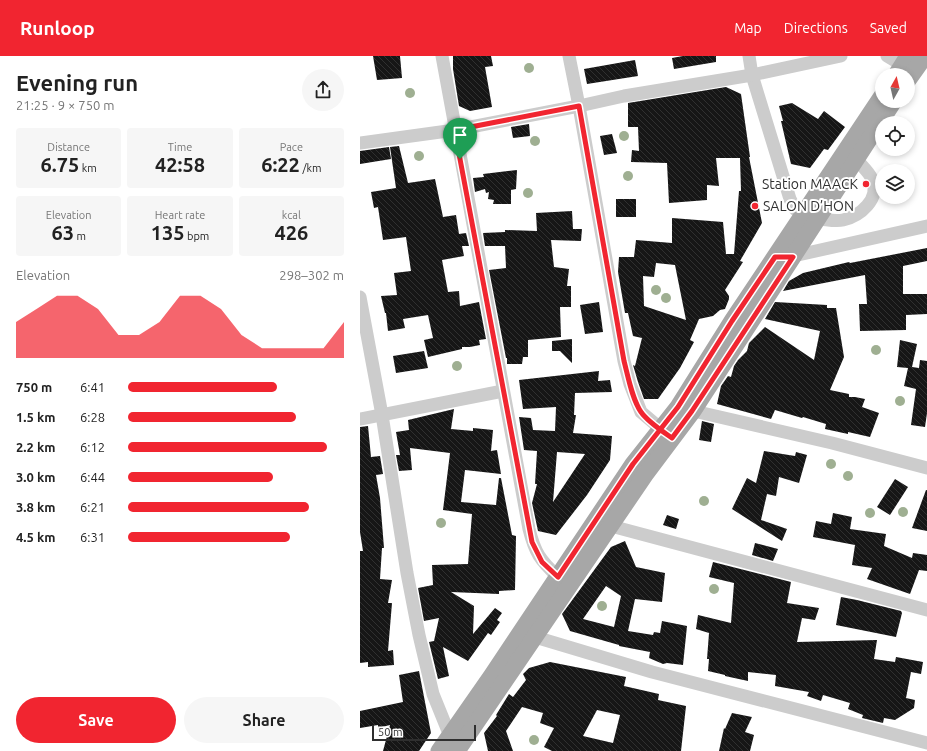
<!DOCTYPE html>
<html lang="en">
<head>
<meta charset="utf-8">
<style>
  :root { --surface:#fff; --page:#f6f6f6; --text:#222; --muted:#767676; --accent:#f12530 }
  body { margin:0; font-family:Ubuntu,sans-serif; background:var(--page); color:var(--text); height:100vh; display:flex; flex-direction:column; font-size:15px; white-space:nowrap }
  * { box-sizing:border-box; margin:0 }
  p { font-size:13px; color:var(--muted) }
  .icon { flex:none; width:22px; height:22px; fill:none; stroke:currentColor; stroke-width:2; stroke-linecap:round; stroke-linejoin:round }
  .map { position:relative; flex:1; overflow:hidden }
  .drawer { display:flex; flex-direction:column; background:var(--surface); width:360px }
  .drawer>* { flex:none }
  .needle { width:26px; rotate:8deg }
  .tools { position:absolute; left:515px; top:12px; display:grid; gap:8px }
  .tools a { display:grid; place-items:center; width:40px; height:40px; border-radius:50%; background:var(--surface); box-shadow:0 2px 6px #0003; font-size:20px }
  .scale { position:absolute; left:12px; bottom:10px; width:104px; box-sizing:border-box; padding-left:4px; border:2px solid #2f2f2f; border-top:0; font-size:11px; line-height:14px; white-space:nowrap; color:#2f2f2f; -webkit-text-stroke:3px #fff; paint-order:stroke }
  .pin { position:absolute; display:grid; place-items:center; width:34px; height:34px; color:#fff; margin:-41px -17px; border-radius:50% 50% 50% 0; rotate:-45deg; box-shadow:0 0 4px #0007 }
  .pin .icon { rotate:45deg }
  .round { display:grid; place-items:center; flex:none; width:42px; height:42px; border-radius:21px; background:var(--page) }
  .summary { display:flex; align-items:center; justify-content:space-between; height:68px; padding:0 16px }
  h1 { font-size:22px; font-weight:700; line-height:30px }
  .stats { display:grid; grid-template-columns:repeat(3,1fr); gap:6px; height:68px; padding:4px 16px }
  .stats div { display:grid; align-content:center; border-radius:4px; background:var(--page); text-align:center }
  .stats b { font-size:20px; font-weight:700 }
  .stats small { font-size:11px; font-weight:400 }
  .stats p { font-size:11px }
  .chart { height:112px; padding:8px 16px }
  .chart p { display:flex; justify-content:space-between }
  .chart svg { width:100%; height:72px; margin-top:4px; fill:var(--accent); opacity:.7 }
  .action { display:flex; gap:8px; margin-top:auto; padding:8px 16px }
  .action a { flex:1; height:46px; border-radius:24px; background:var(--accent); color:#fff; font-size:16px; font-weight:700; line-height:46px; text-align:center }
  .action a+a { background:var(--page); color:var(--text) }
  ul { padding:0 16px; list-style:none; font-size:13px }
  li { display:grid; grid-template-columns:64px 48px 1fr; align-items:center; height:30px }
  li i { height:10px; border-radius:5px; background:var(--accent) }
  header { display:flex; align-items:center; gap:24px; box-sizing:border-box; height:56px; padding:0 20px; background:var(--accent); color:#fff }
  header strong { font-size:19px }
  nav { display:flex; gap:22px; margin-inline-start:auto; font-size:14px }
  main { display:flex; flex:1; min-height:0 }
  .map>svg:first-child { display:block }
  .building { fill:url(#building-back-hatch); fill-rule:evenodd }
  .lines { fill:none; stroke-linecap:round; stroke-linejoin:round }
  .minor { stroke:#ccc; stroke-width:13 }
  .major { stroke:#a7a7a7; stroke-width:17 }
  .tree { fill:#9faf92 }
  .route-casing { stroke:#fff; stroke-width:8 }
  .route { stroke:#f12530; stroke-width:5 }
  .poi-dot { fill:#f12530; stroke:#fff; stroke-width:1.5 }
  .labels { text-anchor:middle; stroke-width:4; stroke-linejoin:round; paint-order:stroke }
  .poi-label { font-size:14px; fill:#2f2f2f; stroke:#fff; text-anchor:end }
</style>
</head>
<body>
<header>
<strong>Runloop</strong>
<nav><a>Map</a><a>Directions</a><a>Saved</a></nav>
</header>
<main>
<section class="drawer">
<div class="summary"><div><h1>Evening run</h1><p>21:25 · 9 × 750 m</p></div><a class="round"><svg class="icon" aria-label="share" viewBox="0 0 24 24"><path d="M12 15V3M7 8l5-5 5 5M5 13v7h14v-7"/></svg></a></div>
<div class="stats">
<div><p>Distance</p><b>6.75<small> km</small></b></div>
<div><p>Time</p><b>42:58</b></div>
<div><p>Pace</p><b>6:22<small> /km</small></b></div>
</div>
<div class="stats">
<div><p>Elevation</p><b>63<small> m</small></b></div>
<div><p>Heart rate</p><b>135<small> bpm</small></b></div>
<div><p>kcal</p><b>426</b></div>
</div>
<div class="chart"><p><span>Elevation</span>298–302 m</p>
<svg viewBox="0 0 160 44" preserveAspectRatio="none"><path d="M0 44V22L10 14L20 6L30 6L40 14L50 30L60 30L70 22L80 6L90 6L100 14L110 30L120 38L130 38L140 38L150 38L160 22V44z"/></svg>
</div>
<ul>
<li><b>750 m</b>6:41<i style="width:69%"></i></li>
<li><b>1.5 km</b>6:28<i style="width:78%"></i></li>
<li><b>2.2 km</b>6:12<i style="width:92%"></i></li>
<li><b>3.0 km</b>6:44<i style="width:67%"></i></li>
<li><b>3.8 km</b>6:21<i style="width:84%"></i></li>
<li><b>4.5 km</b>6:31<i style="width:75%"></i></li>
</ul>
<div class="action"><a>Save</a><a>Share</a></div>
</section>
<div class="map">
<svg width="567" height="695" viewBox="0 0 567 695">
  <defs>
    <pattern id="building-back-hatch" width="6" height="6" patternUnits="userSpaceOnUse"><rect width="6" height="6" fill="#161616"/><path d="M-1 5l2 2M0 0l6 6M5-1l2 2" fill="none" stroke="#303030"/></pattern>
  </defs>
  <rect width="100%" height="100%" fill="#fff"/>
  <g class="building">
    <polygon points="13,0 40,0 42,22 17,24"/>
    <polygon points="93,0 131,0 133,10 125,11 132,51 110,55 99,50 93,13"/>
    <polygon points="323,0 356,0 356,6 314,13 312,2"/>
    <polygon points="275,4 278,20 227,28 224,13"/>
    <path d="M366 31 381 38 390 101H389L402 167 380 205 383 206 365 234 369 240V243L365 253 360 254 353 260 339 263 330 284 334 286 320 312 298 343H284L278 326 273 309 275 310 282 282 273 280 268 257H265L258 216 259 201H274L276 184 312 187V162L363 166 366 198H374L379 135H381L380 102H356L359 130 347 129V144L309 147 307 107 271 106 272 94 279 95 278 71H268V47ZM296 207 315 209 326 264 284 250 283 220 294 221Z"/>
    <polygon points="432,47 458,63 464,55 485,71 468,94 464,93 450,112 431,108 421,65 423,65 419,50"/>
    <polygon points="169,68 170,80 153,82 151,71"/>
    <polygon points="252,78 257,97 244,99 240,80"/>
    <polygon points="39,90 48,127 75,123 83,161 96,159 99,178 106,177 109,190 102,190 104,200 82,204 88,236 99,235 100,250 119,246 126,283 119,284 120,289 110,291 102,291 102,293 68,301 64,284 73,282 68,259 43,263 45,272 28,275 26,257 25,257 21,240 37,239 34,217 51,215 46,181 23,184 18,151 14,152 11,136 36,132 30,91"/>
    <polygon points="29,91 31,103 0,108 0,95"/>
    <polygon points="157,114 156,133 151,134 151,148 133,148 134,144 128,143 129,136 126,137 125,133 115,136 113,122 124,121 123,118"/>
    <rect x="256" y="143" width="20" height="18"/>
    <polygon points="212,155 213,173 222,173 221,185 191,184 194,211 209,213 207,230 211,230 211,251 200,251 201,281 168,284 168,301 163,301 162,308 147,308 147,302 146,302 129,214 146,212 145,190 125,190 123,177 145,176 145,174 177,175 176,157"/>
    <polygon points="567,192 567,205 543,210 543,238 567,238 567,258 546,259 546,274 500,275 499,248 507,248 505,219 423,235 429,225 443,217 489,206 490,207"/>
    <polygon points="239,246 243,276 225,278 220,249"/>
    <polygon points="415,246 467,249 467,252 476,252 484,301 470,334 489,338 489,341 495,341 505,343 502,351 519,357 510,381 488,376 488,378 465,373 466,368 443,361 442,362 415,354 411,363 357,348 361,330 368,320 371,321 374,310 378,304 387,295 389,287 405,271 454,304 460,275 405,263"/>
    <polygon points="212,283 212,307 200,295 192,295 192,285"/>
    <polygon points="540,284 557,288 552,311 559,312 560,304 567,305 567,357 565,371 551,369 556,333 544,330 548,312 537,311"/>
    <polygon points="64,295 68,312 36,317 33,300"/>
    <path d="M239 315 238 325 250 324 252 336 215 337 214 359H216L213 377 252 380 250 404 227 439 196 479 178 475 172 447 177 428H175L177 395 164 394 159 361 171 362 173 374 195 375 196 351 163 353 159 324ZM197 396 225 398 193 446Z"/>
    <polygon points="94,353 91,373 113,375 113,372 133,374 131,395 137,394 141,418 105,414 101,446 136,449 139,422 141,422 152,479 156,480 155,534 139,535 139,538 91,536 114,550 113,578 135,552 142,557 137,564 140,566 131,579 128,577 108,605 83,591 89,620 78,623 69,586 74,585 79,562 64,565 58,532 73,529 72,509 108,508 112,458 83,454 90,397 50,392 52,414 39,415 36,399 40,399 36,376 49,374 48,364"/>
    <polygon points="342,365 354,368 351,386 339,384"/>
    <polygon points="8,370 11,401 20,400 23,418 16,419 20,442 24,492 22,492 20,523 32,524 28,547 32,547 28,595 33,594 34,609 8,611 8,606 0,607 0,495 3,495 0,476 0,371"/>
    <polygon points="404,395 435,400 436,396 447,399 439,427 419,421 416,440 407,438 401,464 427,473 422,485 372,453 387,422 396,427"/>
    <polygon points="535,423 548,431 530,459 517,451"/>
    <polygon points="566,434 567,434 567,475 552,472"/>
    <polygon points="473,457 492,461 490,473 526,478 524,490 552,502 553,497 567,499 567,515 559,514 550,538 507,523 512,512 492,509 495,489 453,481 456,465 471,468"/>
    <polygon points="307,459 319,463 316,473 303,469"/>
    <path d="M265 485 276 511 305 517 302 546 275 543 268 575 293 579 294 576 300 577 302 565 327 570 323 609 307 607 303 608 289 602 290 596 259 590V589L210 575 202 558 251 491ZM246 530 261 540 254 571 223 563Z"/>
    <polygon points="395,487 418,493 413,505 392,499"/>
    <polygon points="353,506 431,526 427,547 459,552 455,564 442,562 437,586 517,584 514,603 535,606 536,601 563,606 561,618 551,616 546,642 555,644 554,652 535,664 524,662 523,667 502,662 503,659 488,653 490,647 463,639 461,645 447,640 449,636 415,630 416,619 388,616 388,625 365,620 365,619 348,615 349,603 347,603 349,577 336,573 338,559 371,567 374,527 349,521"/>
    <polygon points="481,541 497,544 541,555 542,557 536,581 476,569"/>
    <path d="M190 606 266 621 264 630 299 638 298 644 326 650 321 695H192L184 691 194 672 180 667 183 657 162 651 146 675 153 695H128L124 677 137 660 136 659 149 638 153 641 166 624 163 618 169 612ZM237 654 260 659 253 687 223 680Z"/>
    <polygon points="59,615 71,677 59,695 23,695 30,669 18,672 18,669 0,672 0,655 43,646 39,619"/>
    <polygon points="372,657 392,661 385,676 394,679 390,695 359,695 364,672 365,673"/>
  </g>
  <g class="lines">
    <g class="minor">
      <path d="M82 0 169 473C175 497 180 504 198 521"/>
      <polyline points="209,0 219,50 264,305 270,328 281,356 307,378"/>
      <polyline points="389,0 392,19 430,143 435,153 442,160"/>
      <polyline points="527,0 542,9"/>
      <polyline points="0,87 95,74 219,50 264,40 392,19 481,0"/>
      <path d="M458 163C465 163 475 166 483 164 500 160 521 143 512 123 509 116 502 110 496 103"/>
      <polyline points="429,201 567,170"/>
      <polyline points="0,241 22,359 47,517 59,579 73,638 90,680"/>
      <polyline points="325,353 472,387 567,412"/>
      <polyline points="0,363 143,335"/>
      <polyline points="251,470 567,554"/>
      <polyline points="175,581 292,616 567,687"/>
    </g>
    <g class="major">
      <polyline points="536,19 548,0"/>
      <polyline points="548,24 565,0"/>
      <polyline points="79,695 132,619 273,408 318,351 372,265 522,40"/>
      <polyline points="97,695 285,419 333,355 534,45"/>
    </g>
  </g>
  <g class="tree">
    <circle cx="169" cy="12" r="5"/>
    <circle cx="50" cy="37" r="5"/>
    <circle cx="264" cy="80" r="5"/>
    <circle cx="175" cy="85" r="5"/>
    <circle cx="59" cy="100" r="5"/>
    <circle cx="268" cy="120" r="5"/>
    <circle cx="168" cy="137" r="5"/>
    <circle cx="296" cy="234" r="5"/>
    <circle cx="306" cy="242" r="5"/>
    <circle cx="516" cy="294" r="5"/>
    <circle cx="97" cy="310" r="5"/>
    <circle cx="540" cy="345" r="5"/>
    <circle cx="471" cy="408" r="5"/>
    <circle cx="488" cy="420" r="5"/>
    <circle cx="344" cy="445" r="5"/>
    <circle cx="543" cy="456" r="5"/>
    <circle cx="510" cy="457" r="5"/>
    <circle cx="81" cy="467" r="5"/>
    <circle cx="354" cy="533" r="5"/>
    <circle cx="242" cy="550" r="5"/>
    <circle cx="174" cy="684" r="5"/>
  </g>
  <g class="lines">
    <defs>
      <path id="route" d="M100 103 95 74 219 50 264 305C268 320 272 343 281 356 288 366 302 375 312 382L332 355 433 201H415L372 265 318 351 273 408 198 521 182 506 172 486 100 103"/>
    </defs>
    <use href="#route" class="route-casing"/>
    <use href="#route" class="route"/>
  </g>
  <g class="poi-dot">
    <circle cx="506" cy="128" r="4"/>
    <circle cx="395" cy="150" r="4"/>
  </g>
  <g class="labels">
    <g class="poi-label">
      <text x="498" y="133">Station MAACK</text>
      <text x="403" y="155" text-anchor="start">SALON D’HON</text>
    </g>
  </g>
</svg>
<div class="tools">
<a><svg class="needle" viewBox="-14 -14 28 28"><path d="M0-13l5 13h-10z" fill="#e53935"/><path d="M0 13l5-13h-10z" fill="#767676"/></svg></a>
<a><svg class="icon" aria-label="locate" viewBox="0 0 24 24"><circle cx="12" cy="12" r="6"/><path d="M12 2v4M12 18v4M2 12h4M18 12h4"/></svg></a>
<a><svg class="icon" aria-label="layers" viewBox="0 0 24 24"><path d="M12 4l9 5-9 5-9-5zM3 14l9 5 9-5"/></svg></a>
</div>
<div class="scale">50 m</div>
<div class="pin" style="left:100px;top:103px;background:#1e9e55"><svg class="icon" aria-label="arrive" viewBox="0 0 24 24"><path d="M6 21V4h12l-3 4 3 4H6"/></svg></div>
</div>
</main>
</body>
</html>
